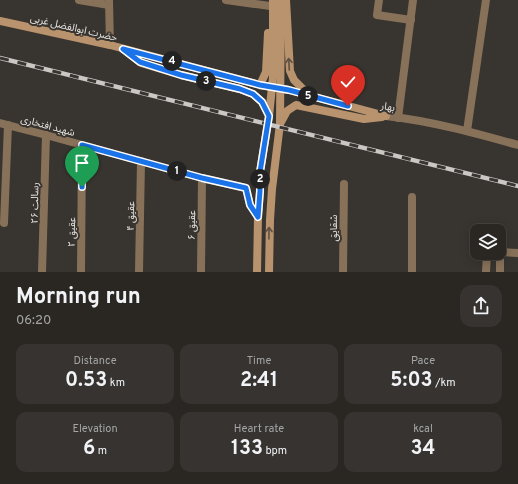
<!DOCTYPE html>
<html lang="en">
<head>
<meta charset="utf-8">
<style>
  :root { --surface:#2a2723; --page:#363330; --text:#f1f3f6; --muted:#a5a5a6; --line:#464441 }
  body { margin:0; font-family:Overpass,"Noto Sans Arabic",sans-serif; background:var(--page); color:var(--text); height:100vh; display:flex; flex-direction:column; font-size:15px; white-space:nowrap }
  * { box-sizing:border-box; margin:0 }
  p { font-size:13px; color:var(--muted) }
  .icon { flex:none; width:22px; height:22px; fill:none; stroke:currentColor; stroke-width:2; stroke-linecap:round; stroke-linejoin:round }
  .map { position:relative; height:272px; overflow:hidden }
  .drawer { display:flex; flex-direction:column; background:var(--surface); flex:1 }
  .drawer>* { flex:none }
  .fabs { position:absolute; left:470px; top:224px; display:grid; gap:8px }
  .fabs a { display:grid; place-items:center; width:36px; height:36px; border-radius:8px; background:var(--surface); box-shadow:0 2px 10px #0003,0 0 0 1px var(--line); font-size:20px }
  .pin { position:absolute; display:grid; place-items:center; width:34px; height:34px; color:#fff; margin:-41px -17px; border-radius:50% 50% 50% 0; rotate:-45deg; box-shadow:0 0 4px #0007 }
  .pin .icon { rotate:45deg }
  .km { position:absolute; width:20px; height:20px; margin:-10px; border-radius:50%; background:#222; color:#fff; font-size:11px; line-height:20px; text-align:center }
  .round { display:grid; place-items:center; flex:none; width:42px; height:42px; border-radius:12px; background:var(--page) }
  .headline { display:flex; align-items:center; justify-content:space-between; height:68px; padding:0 16px }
  h1 { font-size:22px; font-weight:700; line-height:30px }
  .stats { display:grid; grid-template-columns:repeat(3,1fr); gap:6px; height:68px; padding:4px 16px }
  .stats div { display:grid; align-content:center; border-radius:10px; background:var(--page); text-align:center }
  .stats b { font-size:20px; font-weight:700 }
  .stats small { font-size:11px; font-weight:400 }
  .stats p { font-size:11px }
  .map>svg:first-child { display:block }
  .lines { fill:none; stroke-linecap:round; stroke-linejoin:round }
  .street { stroke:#887159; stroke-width:8 }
  .secondary { stroke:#b8936d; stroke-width:8 }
  .rail-casing { stroke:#cac7c4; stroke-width:4.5 }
  .rail { stroke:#38342f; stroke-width:3; stroke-dasharray:9; stroke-linecap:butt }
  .oneway { stroke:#5e5042 }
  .route-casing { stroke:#fff; stroke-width:8 }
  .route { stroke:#1a73e8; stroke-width:5 }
  .labels { text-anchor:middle; stroke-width:4; stroke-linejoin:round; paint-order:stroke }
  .street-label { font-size:10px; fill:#e8e5e3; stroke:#38342f }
</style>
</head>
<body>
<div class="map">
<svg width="518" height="272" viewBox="0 0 518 272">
  <rect width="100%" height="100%" fill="#38342f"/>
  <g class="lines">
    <g class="street">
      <polyline points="79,0 109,5"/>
      <polyline points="109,0 110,45"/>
      <polyline points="226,0 270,6"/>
      <polyline points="379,0 377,15 411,20"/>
      <path d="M386 116C431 121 475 133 518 145"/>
      <polyline points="398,118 413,0"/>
      <polyline points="0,123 46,135 202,178 246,188 250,205 258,217"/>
      <polyline points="467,131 486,0"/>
      <polyline points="412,197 412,272"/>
      <polyline points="4,223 8,125"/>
      <polyline points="499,234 500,238 500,272"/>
      <polyline points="500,252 518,253"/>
      <polyline points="42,272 46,135"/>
      <polyline points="81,272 82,145"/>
      <polyline points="139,272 141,161"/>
      <polyline points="201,272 202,178"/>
      <polyline points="343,272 344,184"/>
      <polyline points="486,272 487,253"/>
    </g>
    <g class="secondary">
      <polyline points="286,0 290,71 294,80 309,95"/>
      <polyline points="0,21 110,45 260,85 289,90 386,116"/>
      <polyline points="126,51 141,63 181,75 240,89 253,94 262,102 269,115"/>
      <polyline points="260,85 266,72 268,33"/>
      <polyline points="281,122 287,111 296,105 364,119 382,117"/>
      <polyline points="257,272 258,217 260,191 260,172 269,116 273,77 273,0"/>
      <polyline points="269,272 270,220 272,189 280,124 281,0"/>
    </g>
    <defs>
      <polyline id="rail" points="0,58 518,186"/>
    </defs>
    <use href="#rail" class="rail-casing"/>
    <use href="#rail" class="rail"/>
  </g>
  <defs><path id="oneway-shaft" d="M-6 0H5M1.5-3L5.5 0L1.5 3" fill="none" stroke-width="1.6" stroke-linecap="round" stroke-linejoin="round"/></defs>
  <g class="oneway">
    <use href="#oneway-shaft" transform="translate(289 64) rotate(-93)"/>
    <use href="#oneway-shaft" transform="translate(269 233) rotate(-89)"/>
  </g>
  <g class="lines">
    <defs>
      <polyline id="route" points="82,187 82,145 202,178 246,188 250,205 258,217 260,191 260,172 269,116 262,102 253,94 240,89 181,75 140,62 123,49 260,85 289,90 348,106"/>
    </defs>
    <use href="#route" class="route-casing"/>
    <use href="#route" class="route"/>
  </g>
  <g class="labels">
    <g class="street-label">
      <text transform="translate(74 27) rotate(13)" y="4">حضرت ابوالفضل غربی</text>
      <text transform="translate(388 106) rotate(10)" y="4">بهار</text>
      <text transform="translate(48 125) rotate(15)" y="4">شهید افتخاری</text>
      <text transform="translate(34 203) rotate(-89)" y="4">رسالت ۲۶</text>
      <text transform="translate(130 216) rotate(-89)" y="4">عقیق ۴</text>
      <text transform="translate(191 225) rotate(-89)" y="4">عقیق ۶</text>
      <text transform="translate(333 228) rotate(-90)" y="4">شقایق</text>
      <text transform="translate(71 232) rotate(-89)" y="4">عقیق ۲</text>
    </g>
  </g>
</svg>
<div class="fabs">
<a><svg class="icon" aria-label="layers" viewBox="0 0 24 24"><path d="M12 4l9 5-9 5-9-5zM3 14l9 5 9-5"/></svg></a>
</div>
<div class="pin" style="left:82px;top:187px;background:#1e9e55"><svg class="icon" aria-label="arrive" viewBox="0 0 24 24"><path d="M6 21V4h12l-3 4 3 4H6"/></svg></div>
<div class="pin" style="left:348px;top:106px;background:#d93025"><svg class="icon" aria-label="check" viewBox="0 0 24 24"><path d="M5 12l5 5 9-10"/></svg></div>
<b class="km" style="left:177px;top:171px">1</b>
<b class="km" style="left:260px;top:179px">2</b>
<b class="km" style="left:206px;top:81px">3</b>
<b class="km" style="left:172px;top:61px">4</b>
<b class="km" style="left:308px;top:96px">5</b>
</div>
<section class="drawer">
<div class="headline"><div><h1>Morning run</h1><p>06:20</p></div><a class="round"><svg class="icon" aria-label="share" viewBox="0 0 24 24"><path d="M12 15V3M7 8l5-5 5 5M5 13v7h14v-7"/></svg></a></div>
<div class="stats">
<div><p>Distance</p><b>0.53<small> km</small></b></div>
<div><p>Time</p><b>2:41</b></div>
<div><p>Pace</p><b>5:03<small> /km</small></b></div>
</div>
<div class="stats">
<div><p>Elevation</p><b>6<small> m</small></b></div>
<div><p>Heart rate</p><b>133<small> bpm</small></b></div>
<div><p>kcal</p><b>34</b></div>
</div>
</section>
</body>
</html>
